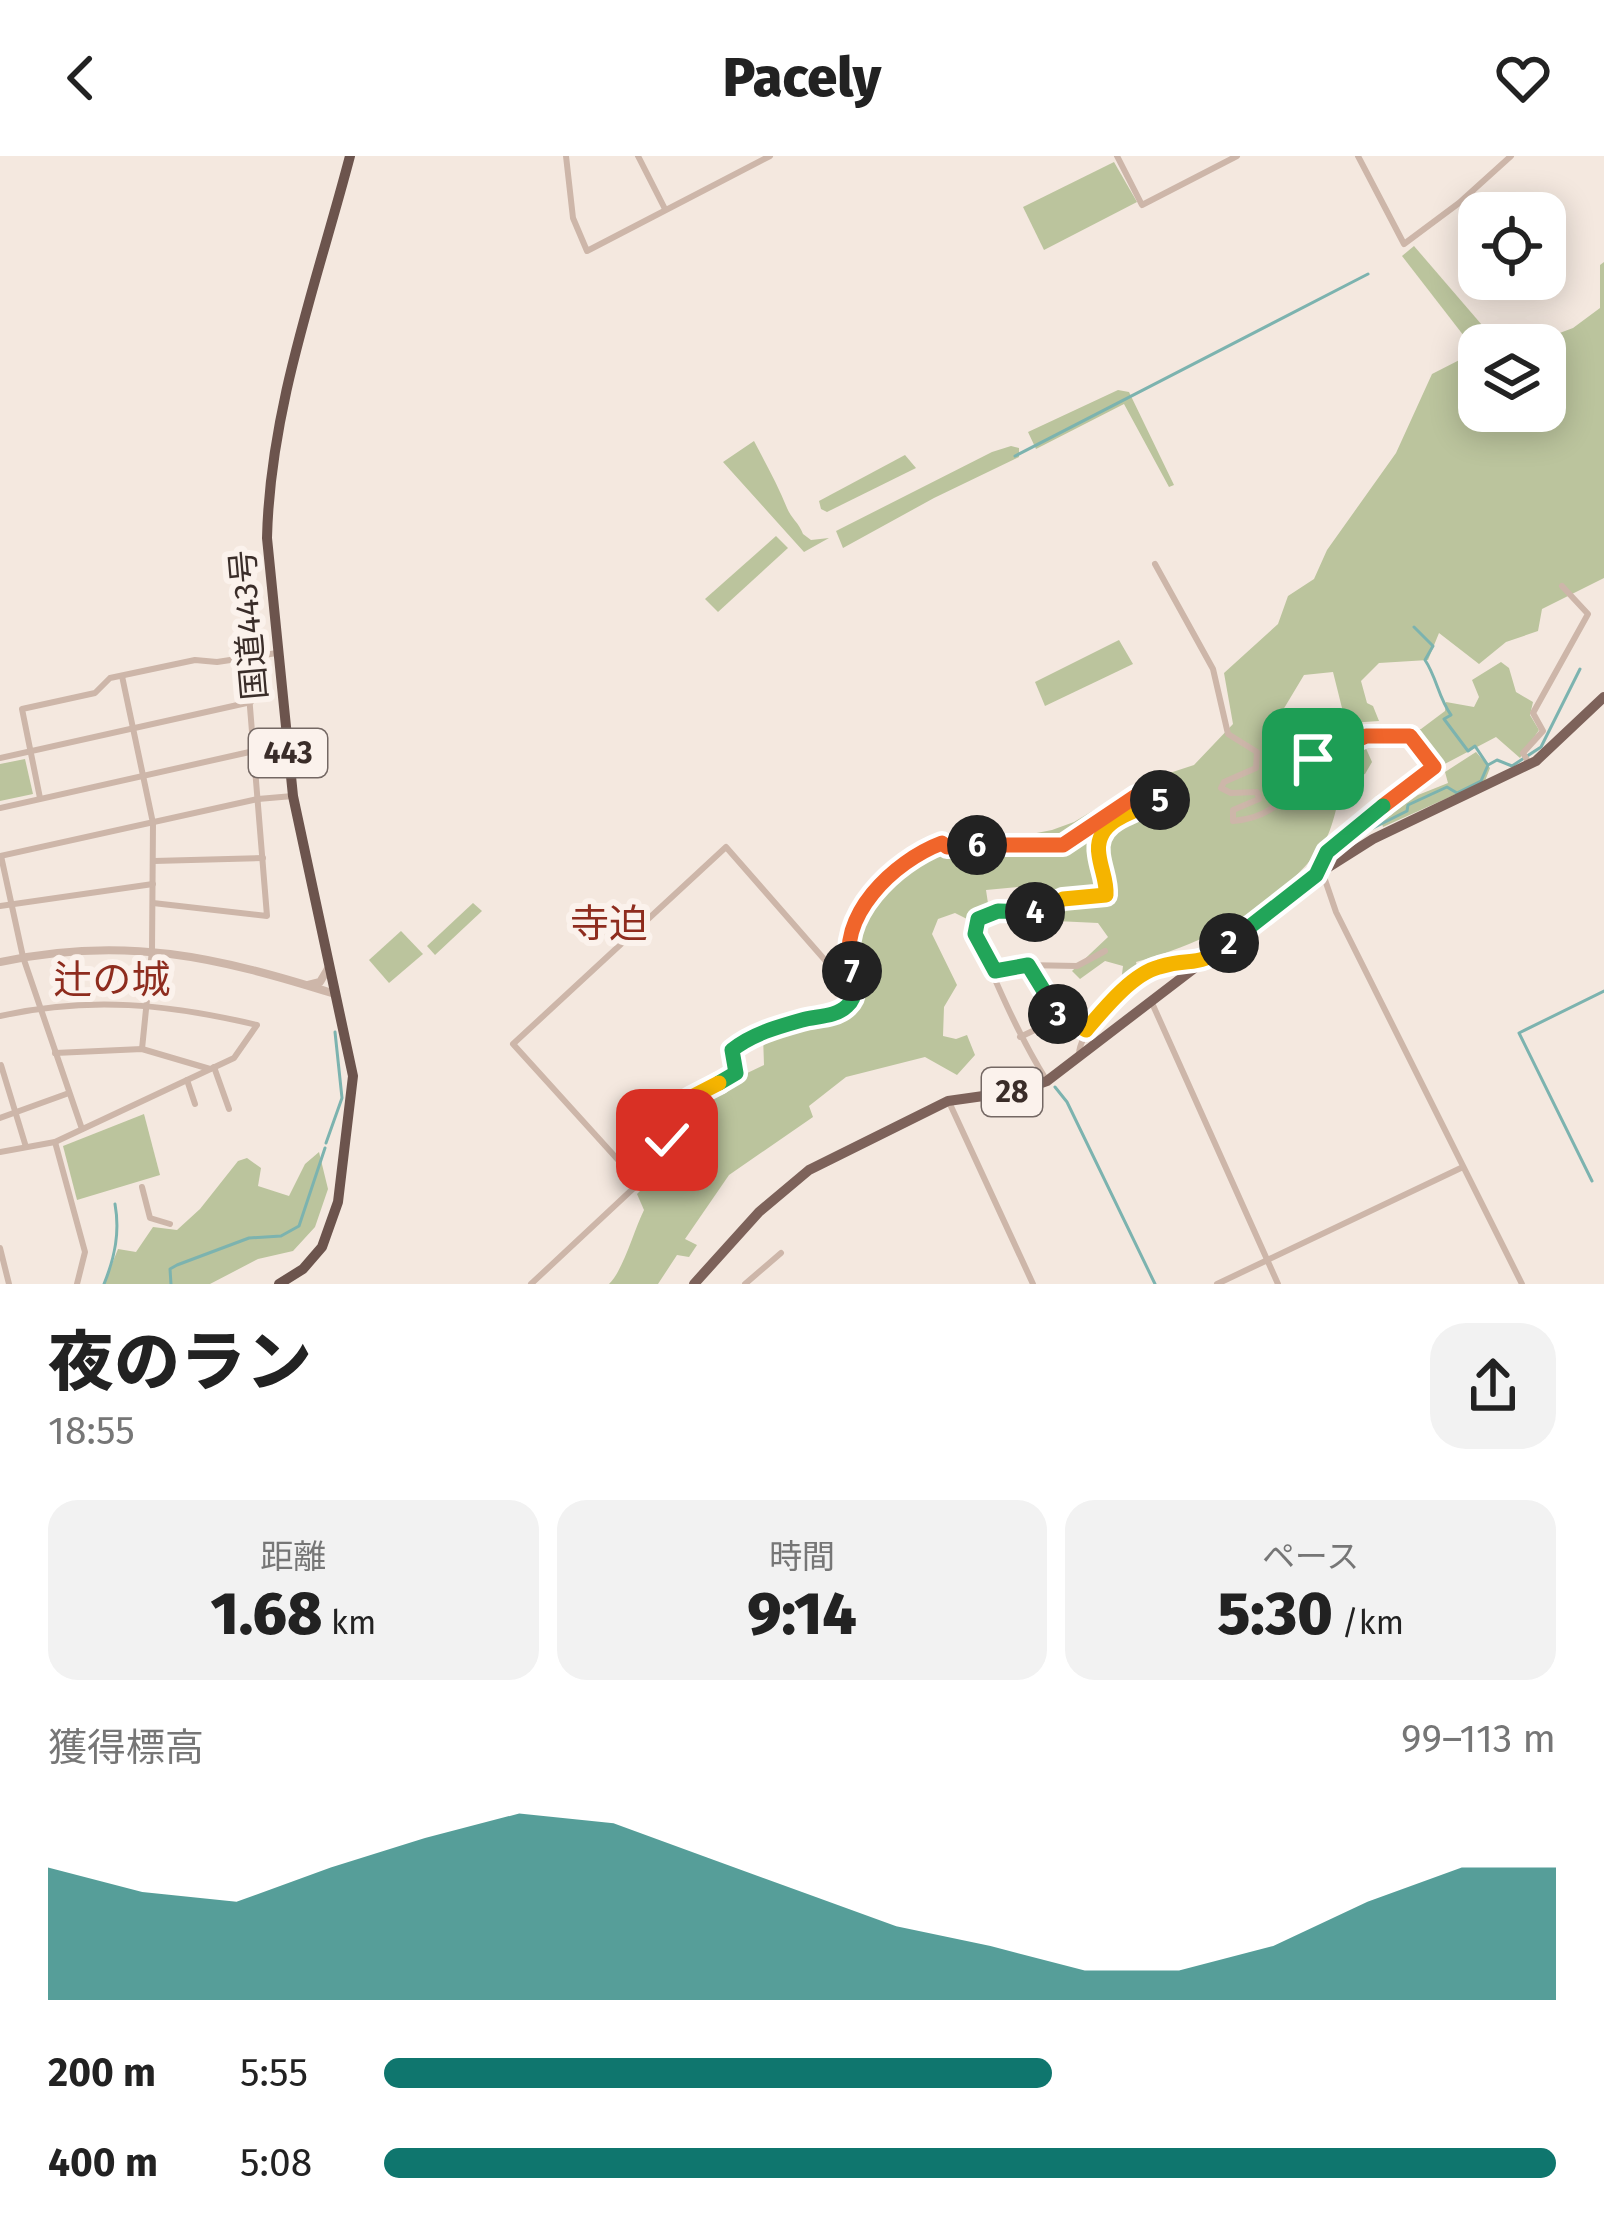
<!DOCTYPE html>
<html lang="ja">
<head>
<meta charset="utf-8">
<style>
  :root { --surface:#fff; --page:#f2f2f2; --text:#222; --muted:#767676; --accent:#0f766e }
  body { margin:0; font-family:"Fira Sans","Noto Sans JP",sans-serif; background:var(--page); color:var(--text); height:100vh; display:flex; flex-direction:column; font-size:45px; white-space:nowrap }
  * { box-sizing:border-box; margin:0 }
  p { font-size:39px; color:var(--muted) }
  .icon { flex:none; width:66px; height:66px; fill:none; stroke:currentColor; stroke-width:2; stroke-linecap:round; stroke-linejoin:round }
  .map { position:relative; height:1128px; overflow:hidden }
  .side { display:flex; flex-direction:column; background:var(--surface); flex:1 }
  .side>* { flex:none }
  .fabs { position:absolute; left:1458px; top:36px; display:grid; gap:24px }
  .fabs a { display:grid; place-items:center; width:108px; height:108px; border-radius:24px; background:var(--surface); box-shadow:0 6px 30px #0003; font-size:60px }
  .pin { position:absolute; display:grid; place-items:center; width:102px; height:102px; color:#fff; margin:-51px; border-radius:24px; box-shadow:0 6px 18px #0006 }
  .km { position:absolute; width:60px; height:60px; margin:-30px; border-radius:50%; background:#222; color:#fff; font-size:33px; line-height:60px; text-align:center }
  .round { display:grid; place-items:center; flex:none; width:126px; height:126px; border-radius:36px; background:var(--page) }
  .head { display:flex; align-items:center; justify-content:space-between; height:204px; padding:0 48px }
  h1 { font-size:66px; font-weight:800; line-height:90px }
  .figures { display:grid; grid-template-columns:repeat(3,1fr); gap:18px; height:204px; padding:12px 48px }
  .figures div { display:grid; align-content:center; border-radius:30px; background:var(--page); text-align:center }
  .figures b { font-size:60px; font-weight:800 }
  .figures small { font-size:33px; font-weight:400 }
  .figures p { font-size:33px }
  .chart { height:336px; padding:24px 48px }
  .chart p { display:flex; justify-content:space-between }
  .chart svg { width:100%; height:216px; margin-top:12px; fill:var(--accent); opacity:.7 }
  ul { padding:0 48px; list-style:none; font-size:39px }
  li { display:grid; grid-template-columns:192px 144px 1fr; align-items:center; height:90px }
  li i { height:30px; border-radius:15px; background:var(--accent) }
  header { display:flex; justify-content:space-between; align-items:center; height:156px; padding:0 48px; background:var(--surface); font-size:54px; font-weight:800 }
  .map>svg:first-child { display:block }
  .green { fill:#bbc49d }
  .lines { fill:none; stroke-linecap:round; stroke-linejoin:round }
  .stream { stroke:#7cb3af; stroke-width:3 }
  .minor { stroke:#cdb6a9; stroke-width:6 }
  .tertiary { stroke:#cdb6a9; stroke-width:8 }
  .primary { stroke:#7d625a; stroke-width:10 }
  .trunk { stroke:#6c544d; stroke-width:10 }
  .split-1-casing { stroke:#fff; stroke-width:24 }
  .split-2-casing { stroke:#fff; stroke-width:24 }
  .split-3-casing { stroke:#fff; stroke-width:24 }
  .split-4-casing { stroke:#fff; stroke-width:24 }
  .split-5-casing { stroke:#fff; stroke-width:24 }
  .split-6-casing { stroke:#fff; stroke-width:24 }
  .split-7-casing { stroke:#fff; stroke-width:24 }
  .split-8-casing { stroke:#fff; stroke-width:24 }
  .split-9-casing { stroke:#fff; stroke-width:24 }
  .split-1 { stroke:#f0652b; stroke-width:15 }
  .split-2 { stroke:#22a559; stroke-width:15 }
  .split-3 { stroke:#f5b400; stroke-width:15 }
  .split-4 { stroke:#22a559; stroke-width:15 }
  .split-5 { stroke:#f5b400; stroke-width:15 }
  .split-6 { stroke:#f0652b; stroke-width:15 }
  .split-7 { stroke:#f0652b; stroke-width:15 }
  .split-8 { stroke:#22a559; stroke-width:15 }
  .split-9 { stroke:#f5b400; stroke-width:15 }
  .labels { text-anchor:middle; stroke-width:12; stroke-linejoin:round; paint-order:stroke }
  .shield { fill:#fbf2ec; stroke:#746864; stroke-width:3 }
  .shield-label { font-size:30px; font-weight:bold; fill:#3a2d29 }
  .street-label { font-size:33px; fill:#3a2d29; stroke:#fbf2ec }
  .quarter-label { font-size:39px; fill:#8e2c1e; stroke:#fbf2ec }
</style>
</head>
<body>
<header><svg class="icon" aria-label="back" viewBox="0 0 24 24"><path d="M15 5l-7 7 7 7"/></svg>Pacely<svg class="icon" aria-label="heart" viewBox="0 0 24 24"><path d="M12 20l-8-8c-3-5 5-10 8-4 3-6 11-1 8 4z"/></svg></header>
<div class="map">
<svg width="1604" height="1128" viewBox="0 0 1604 1128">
  <rect width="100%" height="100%" fill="#f4e8df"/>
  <g class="green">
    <polygon points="1114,6 1137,46 1044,94 1023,51"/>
    <polygon points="1414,90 1494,183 1474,193 1402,100"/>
    <path d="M1604 106V422L1542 453 1538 475 1506 486 1479 508 1439 477 1428 504 1379 507 1361 525 1367 547 1373 550 1379 565 1350 567 1342 552 1333 516 1304 519 1277 564 1290 602 1332 604 1342 594 1364 588 1372 606 1365 618 1343 626C1337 645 1334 672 1323 688 1280 749 1206 787 1136 806L1139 818 1120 834 1123 810 1105 805 1080 823 1072 815 1108 781 1098 767 1035 764 1027 730 986 734 989 754 971 765 955 757 938 763 932 778 957 829 944 851 943 880 956 883 967 879 975 899 957 919 925 901 846 921 809 950 813 961 729 1019 685 1083 697 1089 689 1101 677 1099 658 1128H609C623 1115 634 1074 644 1054L637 1038 672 1003 671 985 687 969 693 943 764 909 763 880 851 854 859 835 851 784 860 761 884 731 917 700 1052 674 1074 666 1139 627 1194 609 1233 568 1224 517 1278 468 1288 440 1314 423 1327 394 1396 297 1432 218 1479 194V255H1545V189H1488L1521 172 1541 184 1573 172 1600 152V109Z"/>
    <polygon points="1118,234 1129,236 1174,329 1169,331 1124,248 1036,293 1028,276"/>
    <path d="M754 285C766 308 778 329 787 352 791 362 799 367 803 378L811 384 829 382 804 396 723 306Z"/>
    <polygon points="1011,290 1019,292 1019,301 934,342 843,392 836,375 992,296"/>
    <polygon points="905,299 916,312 827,356 821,353 819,345"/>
    <polygon points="776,380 788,392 718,456 705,443"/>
    <polygon points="1119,484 1133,508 1045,550 1035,526"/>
    <polygon points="1501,506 1509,512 1516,536 1533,546 1530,559 1539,574 1520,602 1496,581 1439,611 1413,573 1421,573 1445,555 1446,546 1474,551 1479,541 1472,524"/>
    <polygon points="1476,596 1490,612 1485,625 1383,671 1381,665 1418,639 1448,627 1445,616"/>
    <polygon points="25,603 33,638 0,645 0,608"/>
    <polygon points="473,747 482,755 435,799 427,790"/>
    <polygon points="401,775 423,798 389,827 369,804"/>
    <polygon points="144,958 160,1019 77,1044 63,990"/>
    <polygon points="319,996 328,1033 315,1071 293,1095 258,1103 210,1128 104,1128 118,1093 136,1096 153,1071 177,1074 200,1053 238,1005 247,1002 261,1012 258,1030 289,1040 305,1008"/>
  </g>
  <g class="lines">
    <g class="stream">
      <polyline points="1015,300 1368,118"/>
      <path d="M1414 471 1433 490 1425 504C1437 522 1438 541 1451 559L1444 563 1468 595 1475 590 1487 608"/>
      <polyline points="1369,674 1407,655 1408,649 1447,631 1457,637 1481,625 1488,609 1497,604 1512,610 1541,591 1580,513"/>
      <polyline points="1055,931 1067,946 1155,1128"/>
      <polyline points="326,987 342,942 335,876"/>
      <polyline points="1592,1025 1519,877 1604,835"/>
      <path d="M104 1128C115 1101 120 1076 115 1048"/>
      <polyline points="171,1128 170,1113 177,1109 249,1082 281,1080 299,1070 325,992"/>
    </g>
    <g class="minor">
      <polyline points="566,0 573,62 587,95 770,0"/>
      <polyline points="638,0 665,53"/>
      <polyline points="1117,0 1142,49 1237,0"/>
      <polyline points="1358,0 1404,88 1459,47 1511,0"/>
      <path d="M1155 408 1213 513 1228 578 1257 596 1256 612 1224 626 1221 632 1231 637 1257 636 1259 643 1233 654V665C1274 662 1292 638 1310 605L1366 580 1407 579 1433 608 1432 615 1327 696 1321 711"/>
      <polyline points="122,520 153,667 152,794 142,893"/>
      <polyline points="0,602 251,546"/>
      <polyline points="1530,609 1523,597 1543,575 1533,557 1588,458 1562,430"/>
      <polyline points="40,642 22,553 95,537 110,522 195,504 217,506 277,497"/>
      <polyline points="0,652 254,595"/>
      <polyline points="0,700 258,643 293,640"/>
      <polyline points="1,700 23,801 82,973"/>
      <polyline points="154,705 263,702"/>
      <polyline points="1322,715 1336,756 1522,1128"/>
      <polyline points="153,747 267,760 246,502"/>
      <polyline points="0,750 153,728"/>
      <polyline points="1028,809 1059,859 1086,874"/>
      <polyline points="995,815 1025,809 1077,810 1105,795"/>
      <polyline points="1152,847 1278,1128"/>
      <path d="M0 860C89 840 169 848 257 869L234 902 55 986 0 996"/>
      <polyline points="1020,881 1041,871 1056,856"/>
      <polyline points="55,897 142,893 210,913"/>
      <path d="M1079 898C1080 873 1125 828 1147 816 1161 807 1179 808 1196 806"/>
      <polyline points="1,909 26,991"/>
      <polyline points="214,911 229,953"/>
      <polyline points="187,924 195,948"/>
      <polyline points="949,946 1033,1128"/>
      <polyline points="0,962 69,937"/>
      <polyline points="55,986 85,1096 77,1128"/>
      <polyline points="639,1027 513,888 726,691 852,835"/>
      <polyline points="142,1031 150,1062 170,1068"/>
      <polyline points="0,1092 9,1128"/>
      <path d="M531 1128 668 1000 667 984 684 969 690 942 736 917 730 903 732 894C767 865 816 872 850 848 860 826 847 814 847 792 848 751 907 700 942 687L948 691 1063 689 1136 640 1161 638 1163 643C1138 655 1091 663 1099 702 1102 715 1107 726 1106 739L1063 743 1034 757 998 755 976 767 975 778C997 828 1018 879 1047 925"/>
      <polyline points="745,1128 781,1097"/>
      <polyline points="1217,1128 1463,1011"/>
    </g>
    <g class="tertiary">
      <path d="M0 806C125 779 217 801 335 838"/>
      <polyline points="308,829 320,826 329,811"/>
    </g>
    <polyline class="primary" points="694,1128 759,1056 809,1014 948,945 1019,935 1047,925 1316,719 1373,683 1536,605 1604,541"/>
    <path class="trunk" d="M279 1128 303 1113 322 1091 338 1046 353 920 293 640 267 382C270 252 317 126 350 0"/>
  </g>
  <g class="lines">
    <defs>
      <polyline id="split-1" points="1313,603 1366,580 1410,580 1434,611 1383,650"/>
      <polyline id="split-2" points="1229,787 1316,719 1327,696 1383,650"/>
      <path id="split-3" d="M1058 858 1086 874C1104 853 1132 818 1159 811 1195 800 1195 814 1229 787"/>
      <polyline id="split-4" points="1035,756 998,755 978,763 975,778 995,815 1028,809 1058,858"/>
      <path id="split-5" d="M1035 756 1063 743 1106 739C1107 725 1101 714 1099 699 1093 663 1136 656 1160 644"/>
      <polyline id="split-6" points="977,689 1063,689 1136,640 1161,638 1160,644"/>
      <path id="split-7" d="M852 815C835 761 894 705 942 687L947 691 977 689"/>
      <path id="split-8" d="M719 927 736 917 732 894C752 878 777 871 802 864 816 860 836 861 847 850 857 841 856 828 852 815"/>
      <polyline id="split-9" points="667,984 684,969 690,942 719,927"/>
    </defs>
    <use href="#split-1" class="split-1-casing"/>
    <use href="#split-2" class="split-2-casing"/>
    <use href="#split-3" class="split-3-casing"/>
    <use href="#split-4" class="split-4-casing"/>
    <use href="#split-5" class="split-5-casing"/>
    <use href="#split-6" class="split-6-casing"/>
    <use href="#split-7" class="split-7-casing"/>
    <use href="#split-8" class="split-8-casing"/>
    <use href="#split-9" class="split-9-casing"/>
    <use href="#split-1" class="split-1"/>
    <use href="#split-2" class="split-2"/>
    <use href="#split-3" class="split-3"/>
    <use href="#split-4" class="split-4"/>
    <use href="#split-5" class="split-5"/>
    <use href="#split-6" class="split-6"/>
    <use href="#split-7" class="split-7"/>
    <use href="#split-8" class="split-8"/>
    <use href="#split-9" class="split-9"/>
  </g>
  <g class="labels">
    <g class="shield">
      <rect x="249" y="573" width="78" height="48" rx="9"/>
      <rect x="982" y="912" width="60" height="48" rx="9"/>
    </g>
    <g class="shield-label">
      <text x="288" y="607">443</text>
      <text x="1012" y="946">28</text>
    </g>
    <g class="street-label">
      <text transform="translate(248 469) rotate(-95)" y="12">国道443号</text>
    </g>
    <g class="quarter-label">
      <text x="609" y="781">寺迫</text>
      <text x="112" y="837">辻の城</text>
    </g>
  </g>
</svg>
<div class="fabs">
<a><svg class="icon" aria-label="locate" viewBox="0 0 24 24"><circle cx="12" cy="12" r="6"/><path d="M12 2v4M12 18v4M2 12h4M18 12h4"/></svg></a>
<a><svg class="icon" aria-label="layers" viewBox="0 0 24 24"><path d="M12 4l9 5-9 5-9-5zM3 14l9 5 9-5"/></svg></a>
</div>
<div class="pin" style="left:1313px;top:603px;background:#1e9e55"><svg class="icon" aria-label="arrive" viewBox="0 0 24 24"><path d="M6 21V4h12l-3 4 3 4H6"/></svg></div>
<div class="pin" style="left:667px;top:984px;background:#d93025"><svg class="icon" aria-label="check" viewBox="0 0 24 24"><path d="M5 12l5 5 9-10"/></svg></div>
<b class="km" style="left:1229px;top:787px">2</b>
<b class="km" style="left:1058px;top:858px">3</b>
<b class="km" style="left:1035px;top:756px">4</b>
<b class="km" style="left:1160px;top:644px">5</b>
<b class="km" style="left:977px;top:689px">6</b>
<b class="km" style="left:852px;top:815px">7</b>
</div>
<section class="side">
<div class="head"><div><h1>夜のラン</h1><p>18:55</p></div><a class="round"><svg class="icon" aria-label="share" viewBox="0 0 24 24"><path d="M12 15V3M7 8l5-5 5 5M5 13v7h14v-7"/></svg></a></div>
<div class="figures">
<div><p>距離</p><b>1.68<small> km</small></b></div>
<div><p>時間</p><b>9:14</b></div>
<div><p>ペース</p><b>5:30<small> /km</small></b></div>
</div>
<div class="chart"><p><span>獲得標高</span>99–113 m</p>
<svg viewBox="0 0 160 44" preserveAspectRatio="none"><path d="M0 44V17L10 22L20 24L30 17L40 11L50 6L60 8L70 15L80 22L90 29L100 33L110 38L120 38L130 33L140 24L150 17L160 17V44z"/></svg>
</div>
<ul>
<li><b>200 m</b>5:55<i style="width:57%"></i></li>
<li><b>400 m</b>5:08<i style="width:100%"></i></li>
</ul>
</section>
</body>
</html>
